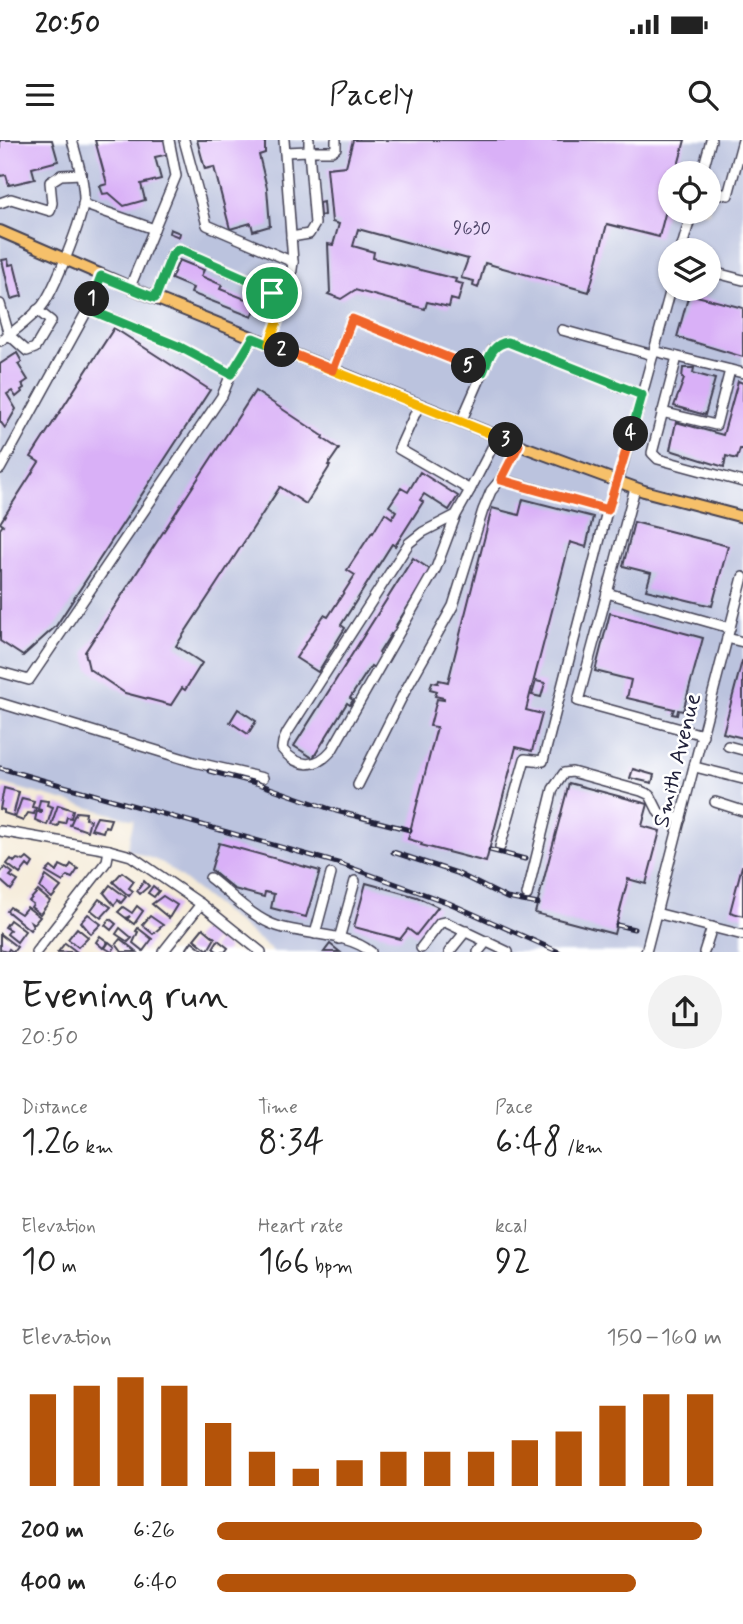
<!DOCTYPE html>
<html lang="en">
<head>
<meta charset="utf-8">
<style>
  :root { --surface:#fff; --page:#f2f2f2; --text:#222; --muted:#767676; --accent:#b45309 }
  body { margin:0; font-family:Mynerve,sans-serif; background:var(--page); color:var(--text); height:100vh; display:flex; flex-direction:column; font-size:26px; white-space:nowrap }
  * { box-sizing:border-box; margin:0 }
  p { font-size:23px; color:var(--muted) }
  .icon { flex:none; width:38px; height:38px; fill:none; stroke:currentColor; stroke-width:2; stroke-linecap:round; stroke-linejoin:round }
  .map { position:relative; height:812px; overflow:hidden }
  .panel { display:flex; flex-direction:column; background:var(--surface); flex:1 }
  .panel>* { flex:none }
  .tools { position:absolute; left:658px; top:21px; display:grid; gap:14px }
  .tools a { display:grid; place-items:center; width:63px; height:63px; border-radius:50%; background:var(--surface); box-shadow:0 2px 5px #0004; font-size:35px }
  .pin { position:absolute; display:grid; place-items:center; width:60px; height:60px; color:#fff; margin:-30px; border:4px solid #fff; border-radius:50%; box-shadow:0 2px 7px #0007 }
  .km { position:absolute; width:35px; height:35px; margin:-18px; border-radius:50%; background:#222; color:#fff; font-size:19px; line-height:35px; text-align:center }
  .round { display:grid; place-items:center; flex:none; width:74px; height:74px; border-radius:37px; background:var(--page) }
  .overview { display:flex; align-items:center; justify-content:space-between; height:119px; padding:0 21px }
  h1 { font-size:38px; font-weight:600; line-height:52px }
  .metrics { display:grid; grid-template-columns:repeat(3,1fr); gap:10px; height:119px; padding:7px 21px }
  .metrics div { display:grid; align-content:center }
  .metrics b { font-size:35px; font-weight:600 }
  .metrics small { font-size:19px; font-weight:400 }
  .metrics p { font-size:19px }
  .chart { height:196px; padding:14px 21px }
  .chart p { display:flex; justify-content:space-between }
  .chart svg { width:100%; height:126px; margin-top:7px; stroke:var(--accent); stroke-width:6 }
  ul { padding:0 21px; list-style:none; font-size:23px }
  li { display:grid; grid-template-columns:112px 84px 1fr; align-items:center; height:52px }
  li i { height:18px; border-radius:9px; background:var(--accent) }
  .status { display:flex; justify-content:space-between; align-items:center; height:49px; padding:0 35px; background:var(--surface); direction:ltr }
  .status svg { height:19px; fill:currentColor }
  header { display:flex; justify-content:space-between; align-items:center; height:91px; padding:0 21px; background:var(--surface); font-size:32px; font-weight:600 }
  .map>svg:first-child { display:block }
  .industrial { fill:#bbc3de; fill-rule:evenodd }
  .building { fill:#d9b0f7 }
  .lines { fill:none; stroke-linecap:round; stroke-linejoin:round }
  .minor-casing { stroke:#424053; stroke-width:12 }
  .major-casing { stroke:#424053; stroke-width:14 }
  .minor { stroke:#fff; stroke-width:9 }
  .major { stroke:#f6c06b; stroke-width:10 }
  .rail-casing { stroke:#22223b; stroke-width:5 }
  .rail { stroke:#fff; stroke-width:2.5; stroke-dasharray:8; stroke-linecap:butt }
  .split-1-casing { stroke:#fff; stroke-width:14 }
  .split-2-casing { stroke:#fff; stroke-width:14 }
  .split-3-casing { stroke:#fff; stroke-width:14 }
  .split-4-casing { stroke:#fff; stroke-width:14 }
  .split-5-casing { stroke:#fff; stroke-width:14 }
  .split-6-casing { stroke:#fff; stroke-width:14 }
  .split-7-casing { stroke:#fff; stroke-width:14 }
  .split-1 { stroke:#22a559; stroke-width:9 }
  .split-2 { stroke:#22a559; stroke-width:9 }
  .split-3 { stroke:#f5b400; stroke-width:9 }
  .split-4 { stroke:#f0652b; stroke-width:9 }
  .split-5 { stroke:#22a559; stroke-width:9 }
  .split-6 { stroke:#f0652b; stroke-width:9 }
  .split-7 { stroke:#f5b400; stroke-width:9 }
  .labels { text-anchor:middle; stroke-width:5; stroke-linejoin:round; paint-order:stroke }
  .number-label { font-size:19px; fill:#50466a }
  .street-label { font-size:23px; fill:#22223b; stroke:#fff }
</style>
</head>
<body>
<div class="status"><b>20:50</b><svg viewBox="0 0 49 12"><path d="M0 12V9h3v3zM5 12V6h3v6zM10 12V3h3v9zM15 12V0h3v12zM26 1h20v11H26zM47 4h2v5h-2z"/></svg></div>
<header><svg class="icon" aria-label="menu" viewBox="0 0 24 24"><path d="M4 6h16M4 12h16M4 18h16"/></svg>Pacely<svg class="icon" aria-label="search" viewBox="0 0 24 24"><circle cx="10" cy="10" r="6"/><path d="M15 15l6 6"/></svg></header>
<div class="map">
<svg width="743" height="812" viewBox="0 0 743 812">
  <rect width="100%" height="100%" fill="#fff"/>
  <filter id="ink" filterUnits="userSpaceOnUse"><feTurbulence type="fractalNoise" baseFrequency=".0143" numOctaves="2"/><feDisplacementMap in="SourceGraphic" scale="14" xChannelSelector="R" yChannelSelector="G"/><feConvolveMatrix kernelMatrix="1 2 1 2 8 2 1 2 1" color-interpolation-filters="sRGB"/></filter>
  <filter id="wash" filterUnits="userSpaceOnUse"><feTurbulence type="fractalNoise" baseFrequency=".00686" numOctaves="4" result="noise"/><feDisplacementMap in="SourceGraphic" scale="28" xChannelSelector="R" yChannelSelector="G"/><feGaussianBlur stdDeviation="1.57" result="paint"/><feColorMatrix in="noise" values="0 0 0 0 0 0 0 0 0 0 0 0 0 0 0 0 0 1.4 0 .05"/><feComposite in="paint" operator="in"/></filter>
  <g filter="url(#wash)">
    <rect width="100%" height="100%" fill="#f5ebd8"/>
    <path class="industrial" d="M0 0H743V812H274L163 723 127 709 134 680 0 643ZM670 33H709V72H670ZM670 110H709V149H670Z"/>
    <g id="blocks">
      <g class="building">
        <polygon points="0,0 52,0 58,21 32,28 35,39 9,45 6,35 0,36"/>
        <polygon points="95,0 165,0 169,14 155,17 161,39 141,44 145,60 124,66 109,53 103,54 100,46 107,44"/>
        <polygon points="197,0 265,0 265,13 259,15 267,48 270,86 253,91 251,83 230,89 214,27 205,29"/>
        <polygon points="353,0 685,0 676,33 670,33 670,55 659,97 607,84 589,152 485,123 478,148 473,146 474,141 461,138 468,119 358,89 353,106 374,112 373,118 456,139 455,142 463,144 458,161 451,159 449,167 427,162 425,169 355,150 341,159 328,154 330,152 328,104 333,105 339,84 332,82 327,28 346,26"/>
        <polygon points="323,62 324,75 320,76 319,63"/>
        <polygon points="170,89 180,93 179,97 169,93"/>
        <polygon points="8,119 9,125 14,124 22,156 11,159 2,120"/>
        <polygon points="179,120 204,130 201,136 222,145 220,149 245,159 248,152 260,157 252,177 191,153 193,148 171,139"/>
        <polygon points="689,154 743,168 743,217 677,197"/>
        <polygon points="114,188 210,250 56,486 23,516 0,501 0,389 3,385 0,383 39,322 31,317"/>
        <polygon points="17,213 22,222 18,224 28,240 22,244 24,248 21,250 22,252 16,257 12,251 7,254 16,269 5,288 0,281 0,224"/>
        <polygon points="683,228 694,228 693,233 715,239 705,275 674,266 684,239 682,238"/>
        <polygon points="738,241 743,243 743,309 740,309 737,319 726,316 724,327 670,310 676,282 723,295"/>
        <polygon points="255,251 323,296 322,298 339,309 328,325 330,326 306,364 280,347 176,506 202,523 185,550 182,548 171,565 125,553 89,529 85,512"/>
        <polygon points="420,332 458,356 449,370 424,354 420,360 423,362 395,406 392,404 341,485 345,488 318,532 296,518 324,475 328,477 355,435 347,430 372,392 373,393 385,373 392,378 396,371 389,366 401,348 408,352"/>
        <polygon points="523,359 593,377 586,407 570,402 526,570 542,574 532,611 516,607 486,722 421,705 422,703 408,699 437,587 430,586 437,559 444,560 444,558 435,556 437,551 430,549 432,542 438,543 439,540 448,542 492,368 519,375"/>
        <polygon points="634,382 728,406 712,466 646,450 651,433 623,426"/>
        <polygon points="413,418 431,430 395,487 398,489 394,495 391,494 379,513 382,515 374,528 371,526 350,558 353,560 350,565 347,563 313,618 294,606"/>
        <polygon points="610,473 703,498 683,571 678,570 677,575 672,574 674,569 627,558 631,540 595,531"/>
        <polygon points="742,521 743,521 743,598 723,593"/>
        <polygon points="536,541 545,543 541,557 532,555"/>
        <polygon points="238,569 256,581 248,594 230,582"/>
        <polygon points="633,629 654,635 652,643 630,638"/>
        <polygon points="569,643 648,664 642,686 660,691 646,744 628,739 614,794 535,773"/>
        <polygon points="4,648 19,652 13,676 4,673 4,670 0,669"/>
        <polygon points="22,658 34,661 32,667 36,668 34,674 28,673 23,681 15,678"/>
        <polygon points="40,660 48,661 47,665 53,667 47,685 35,680 37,671 41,672 41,670 38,669"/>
        <polygon points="58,665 73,670 71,678 67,677 65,683 59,682 58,686 51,685"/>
        <polygon points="76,672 86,673 85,679 90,680 87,691 70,685"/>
        <polygon points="97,677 111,679 108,687 105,686 103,692 91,689"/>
        <polygon points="219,703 320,731 306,777 271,768 274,754 265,752 264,757 234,749 211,730"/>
        <polygon points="27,718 33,723 30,728 27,725 20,734 7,724 11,719 14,722 17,719 24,721"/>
        <polygon points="71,724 78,729 72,738 67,736 63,742 46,732 51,727 57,732 60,725 68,729"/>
        <polygon points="742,726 743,726 743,776 730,772"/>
        <polygon points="5,727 13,733 10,736 18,741 11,750 0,740 0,733"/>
        <polygon points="122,732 134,741 129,748 133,751 129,756 113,742"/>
        <polygon points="46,736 61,747 52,758 40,748"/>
        <polygon points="144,741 149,746 140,754 137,751"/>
        <polygon points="366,743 417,757 438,767 416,795 408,789 400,799 354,787"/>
        <polygon points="110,745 126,757 121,763 118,760 114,765 104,753"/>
        <polygon points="153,746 159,751 154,757 148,753"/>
        <polygon points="38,751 50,761 40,774 31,767 33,764 29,761"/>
        <polygon points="163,756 177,765 169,778 152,764"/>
        <polygon points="99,759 111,767 101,778 91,770"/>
        <polygon points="137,766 143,771 134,784 127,779 130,776 126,778 118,772 123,767 132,773"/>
        <polygon points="10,767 21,774 27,767 40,777 34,784 31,782 33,786 30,790 7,771"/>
        <polygon points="88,774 101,784 91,794 81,782"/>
        <polygon points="150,776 163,785 153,794 142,785"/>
        <polygon points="110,779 116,784 111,790 105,785"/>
        <polygon points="10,780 25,791 17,802 7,794 10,790 5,787"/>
        <polygon points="77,788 88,797 78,807 68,799"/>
        <polygon points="120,788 132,798 128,802 116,794"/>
        <polygon points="138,788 152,799 143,811 133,803 138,792 136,791"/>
        <polygon points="203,788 215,798 208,810 194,799"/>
        <polygon points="0,794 17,807 13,812 9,809 7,812 0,810"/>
        <polygon points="100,796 108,802 103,808 96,802"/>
        <polygon points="120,799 123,801 137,812 122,812 116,804"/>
        <polygon points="218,800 228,808 225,812 218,812 213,808"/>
        <polygon points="192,801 206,812 188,812 186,810"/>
        <polygon points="109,802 115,807 112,812 105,808"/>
        <polygon points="65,803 77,812 58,812"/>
        <polygon points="330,804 340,812 324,812"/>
      </g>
    </g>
  </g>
  <g filter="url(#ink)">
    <use href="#blocks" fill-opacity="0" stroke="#424053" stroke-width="2"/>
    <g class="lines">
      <defs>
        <g id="minor">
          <polyline points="184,0 207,85 293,122"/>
          <polyline points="285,12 309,11 309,0"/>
          <polyline points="702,33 711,0"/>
          <polyline points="709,51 728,55 743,0"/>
          <polyline points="0,63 11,59 50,71 52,63 50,42 61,35 81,34"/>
          <polyline points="83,64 154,89 130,147"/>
          <polyline points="154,89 176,36 169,0"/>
          <polyline points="291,97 309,94 315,84 309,11 332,11 336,8 336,0"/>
          <polyline points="681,110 692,72"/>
          <polyline points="709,131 743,140"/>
          <polyline points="101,136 88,169 180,207 231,234 253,198"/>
          <polyline points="155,158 172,115 179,109 267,148 272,153 286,157"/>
          <polyline points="0,164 9,195 27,211 35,208 51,181 37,170"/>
          <polyline points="562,190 653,215"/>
          <path d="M0 201C15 191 30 179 42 166 54 151 83 78 84 59 84 39 77 19 72 0"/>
          <polyline points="269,204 290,144 293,122 284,0"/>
          <polyline points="654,211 743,233"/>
          <polyline points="677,217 652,313 658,319 743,342"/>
          <polyline points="333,230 352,179 483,232"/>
          <polyline points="419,265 399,309 470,350 498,296"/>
          <polyline points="662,272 716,285 730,230"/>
          <polyline points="461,282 493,209 502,203 508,202 642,255"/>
          <polyline points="519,305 501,339 608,370"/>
          <polyline points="0,329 88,169"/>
          <path d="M456 375 423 392 409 403 287 593 283 602 282 609C298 628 316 629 332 610L436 428 456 375 470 350"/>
          <polyline points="607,453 635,348"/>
          <polyline points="727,498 743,502"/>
          <polyline points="0,532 29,540 222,256 231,234"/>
          <polyline points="0,563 194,622 263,638"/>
          <polyline points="703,595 578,561 607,453 730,488"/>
          <polyline points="728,606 743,610"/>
          <polyline points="695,627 743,639"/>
          <polyline points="358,645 404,553 453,466 483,370 491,351 501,339"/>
          <polyline points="715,662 743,671"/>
          <polyline points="0,691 109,710 131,716 201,764 261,812"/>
          <polyline points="500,707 525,619 543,621 606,375 618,342 671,149"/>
          <path d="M210 738C230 753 252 778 277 786 307 796 346 792 371 812"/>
          <polyline points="527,755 553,649 564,633 572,632 641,651 650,655 659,673 681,679"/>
          <polyline points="656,773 743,795"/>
          <polyline points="315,794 331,734"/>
          <polyline points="339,799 355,741"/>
          <polyline points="421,808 440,783 445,782 508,812"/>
          <polyline points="36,812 107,721 109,710"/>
          <polyline points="163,812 201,764"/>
          <polyline points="449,812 466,791"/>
          <polyline points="478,812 487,801"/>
          <polyline points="646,812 743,437"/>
          <polyline points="704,812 712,787"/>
        </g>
        <polyline id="major" points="0,91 155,158 519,305 644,351 743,377"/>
      </defs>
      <use href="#minor" class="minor-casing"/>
      <use href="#major" class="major-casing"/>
      <use href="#minor" class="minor"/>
      <use href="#major" class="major"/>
      <defs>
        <g id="rail">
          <polyline points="0,628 341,724 449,763 559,812"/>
          <polyline points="209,631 256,643 336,671 410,690"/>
          <polyline points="490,710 525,719"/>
          <polyline points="393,712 457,733 507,758 538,764"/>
          <polyline points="617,785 634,789"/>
        </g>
      </defs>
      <use href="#rail" class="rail-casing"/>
      <use href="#rail" class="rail"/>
    </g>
  </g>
  <g class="lines" filter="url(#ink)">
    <defs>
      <polyline id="split-1" points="92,159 101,136 155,158 172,115 179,109 267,148 272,153"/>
      <polyline id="split-2" points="92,159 88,169 180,207 231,234 253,198 282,210"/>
      <polyline id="split-3" points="282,210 506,300"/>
      <polyline id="split-4" points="506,300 519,305 501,340 608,370 631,294"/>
      <path id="split-5" d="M469 226 483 232C489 219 491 204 508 202L642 255 631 294"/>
      <polyline id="split-6" points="276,207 333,230 352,179 469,226"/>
      <polyline id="split-7" points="272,153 286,157 269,204 276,207"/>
    </defs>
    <use href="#split-1" class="split-1-casing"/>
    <use href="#split-2" class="split-2-casing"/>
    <use href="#split-3" class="split-3-casing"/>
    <use href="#split-4" class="split-4-casing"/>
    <use href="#split-5" class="split-5-casing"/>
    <use href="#split-6" class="split-6-casing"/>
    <use href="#split-7" class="split-7-casing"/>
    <use href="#split-1" class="split-1"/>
    <use href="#split-2" class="split-2"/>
    <use href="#split-3" class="split-3"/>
    <use href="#split-4" class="split-4"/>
    <use href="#split-5" class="split-5"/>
    <use href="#split-6" class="split-6"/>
    <use href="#split-7" class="split-7"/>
  </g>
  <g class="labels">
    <g class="number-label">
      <text x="472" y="94">9630</text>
    </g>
    <g class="street-label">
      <text transform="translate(676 620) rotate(-76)" y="8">Smith Avenue</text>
    </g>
  </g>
</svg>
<div class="tools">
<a><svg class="icon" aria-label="locate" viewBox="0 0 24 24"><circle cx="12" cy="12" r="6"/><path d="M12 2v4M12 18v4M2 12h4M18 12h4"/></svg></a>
<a><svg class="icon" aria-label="layers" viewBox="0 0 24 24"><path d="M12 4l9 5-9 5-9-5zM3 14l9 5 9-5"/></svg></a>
</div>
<div class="pin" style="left:272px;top:153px;background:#1e9e55"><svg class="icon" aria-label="arrive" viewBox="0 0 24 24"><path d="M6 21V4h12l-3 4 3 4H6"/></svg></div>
<b class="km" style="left:92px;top:159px">1</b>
<b class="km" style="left:282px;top:210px">2</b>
<b class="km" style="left:506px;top:300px">3</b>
<b class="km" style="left:631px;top:294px">4</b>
<b class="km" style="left:469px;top:226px">5</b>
</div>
<section class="panel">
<div class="overview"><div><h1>Evening run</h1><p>20:50</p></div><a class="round"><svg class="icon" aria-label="share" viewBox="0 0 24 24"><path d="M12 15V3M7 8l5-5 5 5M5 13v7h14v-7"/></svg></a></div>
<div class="metrics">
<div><p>Distance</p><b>1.26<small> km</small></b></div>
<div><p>Time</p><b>8:34</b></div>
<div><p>Pace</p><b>6:48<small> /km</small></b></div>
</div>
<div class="metrics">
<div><p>Elevation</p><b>10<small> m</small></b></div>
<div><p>Heart rate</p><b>166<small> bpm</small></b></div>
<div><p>kcal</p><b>92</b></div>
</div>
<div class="chart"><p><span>Elevation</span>150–160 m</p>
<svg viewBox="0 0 160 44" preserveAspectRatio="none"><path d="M5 44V12M15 44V9M25 44V6M35 44V9M45 44V22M55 44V32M65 44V38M75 44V35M85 44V32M95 44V32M105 44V32M115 44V28M125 44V25M135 44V16M145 44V12M155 44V12"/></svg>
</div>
<ul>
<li><b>200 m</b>6:26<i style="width:96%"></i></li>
<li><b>400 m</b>6:40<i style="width:83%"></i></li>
</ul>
</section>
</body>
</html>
